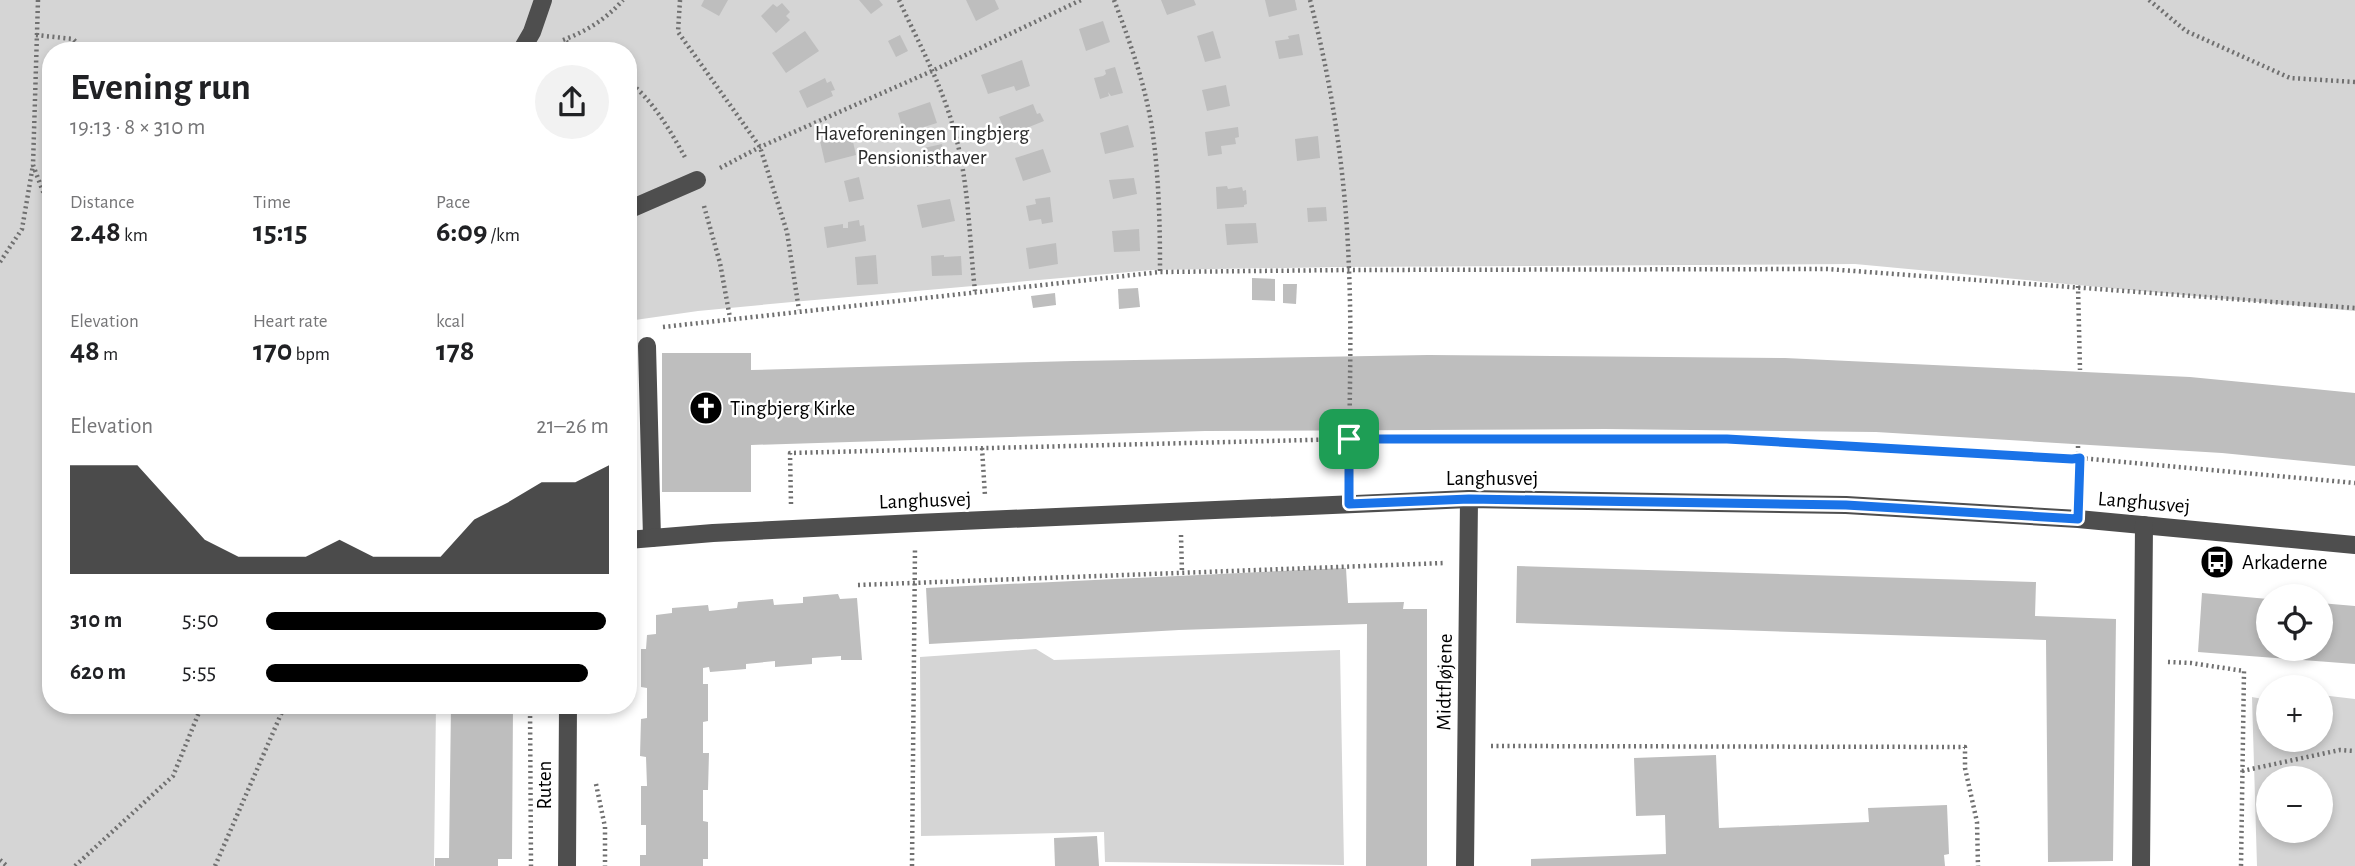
<!DOCTYPE html>
<html lang="en">
<head>
<meta charset="utf-8">
<style>
  :root { --surface:#fff; --page:#f2f2f2; --text:#202124; --muted:#757577; --accent:#000 }
  body { margin:0; font-family:"Alegreya Sans",sans-serif; background:var(--page); color:var(--text); height:100vh; display:flex; flex-direction:column; font-size:26px; white-space:nowrap }
  * { box-sizing:border-box; margin:0 }
  p { font-size:23px; color:var(--muted) }
  .icon { flex:none; width:38px; height:38px; fill:none; stroke:currentColor; stroke-width:2; stroke-linecap:round; stroke-linejoin:round }
  .map { position:relative; flex:1; overflow:hidden }
  .panel { position:absolute; left:42px; top:42px; width:595px; height:672px; display:flex; flex-direction:column; background:var(--surface); border-radius:28px; box-shadow:0 4px 10px #0003 }
  .panel>* { flex:none }
  .tools { position:absolute; left:2256px; top:584px; display:grid; gap:14px }
  .tools a { display:grid; place-items:center; width:77px; height:77px; border-radius:50%; background:var(--surface); box-shadow:0 4px 10px #0003; font-size:35px }
  .pin { position:absolute; display:grid; place-items:center; width:60px; height:60px; color:#fff; margin:-30px; border-radius:14px; box-shadow:0 4px 10px #0006 }
  .round { display:grid; place-items:center; flex:none; width:74px; height:74px; border-radius:37px; background:var(--page) }
  .headline { display:flex; align-items:center; justify-content:space-between; height:119px; padding:0 28px }
  h1 { font-size:38px; font-weight:600; line-height:52px }
  .figures { display:grid; grid-template-columns:repeat(3,1fr); gap:10px; height:119px; padding:7px 28px }
  .figures div { display:grid; align-content:center }
  .figures b { font-size:30px; font-weight:600 }
  .figures small { font-size:19px; font-weight:400 }
  .figures p { font-size:19px }
  .chart { height:196px; padding:14px 28px }
  .chart p { display:flex; justify-content:space-between }
  .chart svg { width:100%; height:126px; margin-top:7px; fill:var(--accent); opacity:.7 }
  ul { padding:0 28px; list-style:none; font-size:23px }
  li { display:grid; grid-template-columns:112px 84px 1fr; align-items:center; height:52px }
  li i { height:18px; border-radius:9px; background:var(--accent) }
  .map>svg:first-child { display:block }
  .green { fill:#d5d5d5; fill-rule:evenodd }
  .building { fill:#bebebe }
  .lines { fill:none; stroke-linecap:round; stroke-linejoin:round }
  .path { stroke:#707070; stroke-width:4.5; stroke-dasharray:2 3.5; stroke-linecap:butt }
  .minor { stroke:#4e4e4e; stroke-width:18 }
  .route-casing { stroke:#fff; stroke-width:14 }
  .route { stroke:#1a73e8; stroke-width:9 }
  .labels { text-anchor:middle; stroke-width:5; stroke-linejoin:round; paint-order:stroke }
  .park-label { font-size:21px; fill:#2c2c2c; stroke:#fff }
  .poi-label { font-size:21px; fill:#000; stroke:#fff; text-anchor:start }
  .street-label { font-size:21px; fill:#000; stroke:#fff }
</style>
</head>
<body>
<div class="map">
<svg width="2355" height="866" viewBox="0 0 2355 866">
  <rect width="100%" height="100%" fill="#fff"/>
  <g class="green">
    <polygon points="0,0 2355,0 2355,311 1855,264 1341,267 1152,270 792,302 698,311 628,321 628,51 51,51 51,705 436,705 434,866 0,866"/>
    <polygon points="1036,649 1054,660 1340,650 1344,865 1105,862 1104,832 921,836 920,657"/>
    <path d="M2321 695 2355 699V866H2257L2252 697 2268 700V740H2320ZM2268 779H2320V831H2268Z"/>
  </g>
  <g class="building">
    <polygon points="704,0 728,0 719,16 701,6"/>
    <polygon points="859,0 879,0 883,5 871,14"/>
    <polygon points="966,0 995,0 999,9 976,21"/>
    <polygon points="1161,0 1194,0 1196,5 1167,15"/>
    <polygon points="1265,0 1295,0 1297,10 1269,17"/>
    <polygon points="782,3 790,12 786,16 790,20 776,33 761,16 773,4 777,7"/>
    <polygon points="1103,21 1110,42 1086,51 1079,29"/>
    <polygon points="805,31 819,51 786,73 772,53"/>
    <polygon points="1213,31 1221,58 1205,62 1197,36"/>
    <polygon points="1299,34 1303,55 1279,59 1275,41 1289,39 1288,36"/>
    <polygon points="900,35 908,51 896,57 888,41"/>
    <polygon points="1022,60 1030,86 1016,91 1014,86 988,94 981,75"/>
    <polygon points="1115,67 1123,93 1111,96 1108,92 1109,96 1100,99 1094,78 1103,76 1106,74 1105,70"/>
    <polygon points="825,78 827,83 831,81 835,90 831,91 833,96 807,108 799,91"/>
    <polygon points="1226,85 1230,106 1207,111 1202,90"/>
    <polygon points="930,102 937,123 904,133 898,113"/>
    <polygon points="1033,104 1037,114 1040,113 1044,121 1007,136 999,117"/>
    <polygon points="1128,125 1134,147 1105,154 1100,133"/>
    <polygon points="1238,127 1239,137 1235,138 1236,144 1221,146 1222,154 1208,156 1205,132"/>
    <polygon points="851,133 856,155 825,163 820,141"/>
    <polygon points="1318,136 1320,158 1297,161 1295,139"/>
    <polygon points="942,144 946,163 927,167 924,148"/>
    <polygon points="1043,149 1051,172 1023,181 1015,158"/>
    <polygon points="859,177 864,199 849,202 844,181"/>
    <polygon points="1134,178 1137,194 1113,199 1109,180"/>
    <polygon points="1227,186 1228,189 1242,187 1243,191 1246,190 1247,204 1244,205 1244,207 1217,209 1216,187"/>
    <polygon points="1050,197 1053,222 1042,224 1041,219 1029,221 1026,206 1036,204 1035,199"/>
    <polygon points="950,199 955,221 922,228 917,205"/>
    <polygon points="1326,207 1327,221 1308,222 1307,208"/>
    <polygon points="859,220 860,226 864,225 866,241 827,248 824,227 843,224 843,228 848,228 848,222"/>
    <polygon points="1256,223 1258,243 1227,245 1225,224"/>
    <polygon points="1139,229 1140,251 1114,252 1112,231"/>
    <polygon points="1056,243 1058,264 1029,269 1026,248"/>
    <polygon points="876,255 878,284 857,285 855,257"/>
    <polygon points="944,255 944,257 961,256 962,275 932,276 931,256"/>
    <polygon points="1252,278 1275,279 1275,301 1252,300"/>
    <polygon points="1283,284 1297,284 1296,304 1283,303"/>
    <polygon points="1138,288 1140,307 1119,309 1118,289"/>
    <polygon points="1055,293 1056,305 1033,308 1031,296"/>
    <polygon points="662,353 751,353 751,370 1074,361 1428,355 1785,358 2190,377 2355,393 2355,466 2222,453 1876,432 1605,429 1205,431 751,445 751,492 662,492"/>
    <polygon points="1517,566 2036,582 2035,616 2116,619 2113,861 2048,862 2046,640 1516,623"/>
    <polygon points="1346,568 1348,603 1404,602 1403,609 1427,609 1427,866 1366,866 1367,624 1179,630 929,644 926,588"/>
    <polygon points="2202,593 2268,599 2268,649 2320,649 2320,603 2355,606 2355,664 2198,652"/>
    <polygon points="838,594 840,599 857,598 862,660 841,660 841,656 812,658 812,664 775,667 775,661 746,664 746,669 710,672 709,667 703,668 703,684 708,684 708,721 703,722 703,753 709,753 708,790 703,790 703,821 708,822 708,859 703,859 703,866 640,866 640,855 646,855 646,825 641,825 641,786 647,786 646,757 640,756 641,719 647,718 647,688 641,687 641,649 646,649 647,635 656,634 656,615 672,613 672,608 708,605 709,611 737,608 738,602 773,599 774,605 803,603 803,597"/>
    <polygon points="451,705 513,705 512,859 498,859 498,866 435,866 435,858 449,858"/>
    <polygon points="1716,755 1719,828 1869,822 1868,808 1947,805 1949,854 1944,855 1945,866 1531,866 1531,859 1666,854 1665,815 1636,816 1634,758"/>
    <polygon points="1097,836 1099,866 1055,866 1054,838"/>
  </g>
  <g class="lines">
    <g class="path">
      <polyline points="38,0 33,165 51,213"/>
      <polyline points="680,0 678,32 760,147 787,232 799,310"/>
      <path d="M899 0C918 42 942 85 954 130 969 181 969 238 975 291"/>
      <path d="M1114 0C1130 42 1145 84 1152 128 1159 176 1160 224 1160 272"/>
      <path d="M1310 0C1333 88 1346 179 1349 270 1352 339 1349 409 1349 479"/>
      <polyline points="2149,0 2186,31 2290,78 2355,82"/>
      <polyline points="36,35 73,39 85,51"/>
      <path d="M582 51 563 40C587 31 606 19 623 0"/>
      <path d="M628 81C653 100 671 132 686 159"/>
      <polyline points="720,168 760,147 932,71 1081,0"/>
      <polyline points="704,206 720,263 730,318"/>
      <polyline points="0,262 22,229 33,165"/>
      <polyline points="2078,286 2080,370"/>
      <polyline points="663,327 1160,272 1349,270 1827,269 2355,308"/>
      <polyline points="2078,446 2079,494"/>
      <polyline points="982,448 985,496"/>
      <polyline points="791,504 790,453 1349,439 1727,439 2072,459 2080,458 2355,483"/>
      <polyline points="1181,535 1182,573"/>
      <polyline points="858,585 1444,563"/>
      <polyline points="2168,662 2191,663 2244,671 2241,866"/>
      <polyline points="530,705 531,866"/>
      <polyline points="1491,746 1965,747 1965,768 1977,822 1978,866"/>
      <polyline points="2242,771 2340,750 2355,751"/>
      <polyline points="596,784 605,827 605,866"/>
      <polyline points="0,860 7,866"/>
      <polyline points="75,866 173,776 202,705"/>
      <polyline points="215,866 285,705"/>
      <polyline points="912,866 915,548"/>
    </g>
    <g class="minor">
      <polyline points="521,51 532,32 543,0"/>
      <polyline points="628,210 697,180"/>
      <polyline points="647,346 652,538"/>
      <polyline points="628,540 713,533 916,523 1469,499 1846,505 2078,519 2355,545"/>
      <polyline points="567,866 568,705"/>
      <polyline points="1465,866 1469,499"/>
      <polyline points="2141,866 2144,525"/>
    </g>
  </g>
  <g class="lines">
    <defs>
      <polygon id="route" points="1349,439 1727,439 2072,459 2080,458 2078,519 1846,505 1469,499 1349,504"/>
    </defs>
    <use href="#route" class="route-casing"/>
    <use href="#route" class="route"/>
  </g>
  <defs>
    <symbol id="church-disc" viewBox="-11 -11 22 22"><circle r="9.5" fill="#000" stroke="#fff"/><path d="M-1.2-6h2.4v3.5h3.3v2.4h-3.3V6h-2.4V-.1h-3.3v-2.4h3.3Z" fill="#fff"/></symbol>
    <symbol id="bus-disc" viewBox="-11 -11 22 22"><circle r="9.5" fill="#000" stroke="#fff"/><path d="M-5-6H5V4H4V6H2V4H-2V6H-4V4H-5ZM-3.5-4V0h7V-4ZM-3.5 1.2v1.5H-2V1.2ZM2 1.2v1.5H3.5V1.2Z" fill="#fff"/></symbol>
  </defs>
  <g fill-rule="evenodd">
    <use href="#church-disc" x="687" y="389" width="38" height="38"/>
    <use href="#bus-disc" x="2198" y="543" width="38" height="38"/>
  </g>
  <g class="labels">
    <g class="park-label">
      <text x="922" y="140">Haveforeningen Tingbjerg<tspan x="922" dy="24">Pensionisthaver</tspan></text>
    </g>
    <g class="poi-label">
      <text x="730" y="415">Tingbjerg Kirke</text>
      <text x="2242" y="569">Arkaderne</text>
    </g>
    <g class="street-label">
      <text x="1492" y="485">Langhusvej</text>
      <text transform="translate(925 500) rotate(-2)" y="7">Langhusvej</text>
      <text transform="translate(2144 502) rotate(5)" y="7">Langhusvej</text>
      <text transform="translate(1444 682) rotate(-89)" y="7">Midtfløjene</text>
      <text transform="translate(544 785) rotate(-90)" y="7">Ruten</text>
    </g>
  </g>
</svg>
<div class="tools">
<a><svg class="icon" aria-label="locate" viewBox="0 0 24 24"><circle cx="12" cy="12" r="6"/><path d="M12 2v4M12 18v4M2 12h4M18 12h4"/></svg></a>
<a>+</a>
<a>−</a>
</div>
<div class="pin" style="left:1349px;top:439px;background:#1e9e55"><svg class="icon" aria-label="arrive" viewBox="0 0 24 24"><path d="M6 21V4h12l-3 4 3 4H6"/></svg></div>
<section class="panel">
<div class="headline"><div><h1>Evening run</h1><p>19:13 · 8 × 310 m</p></div><a class="round"><svg class="icon" aria-label="share" viewBox="0 0 24 24"><path d="M12 15V3M7 8l5-5 5 5M5 13v7h14v-7"/></svg></a></div>
<div class="figures">
<div><p>Distance</p><b>2.48<small> km</small></b></div>
<div><p>Time</p><b>15:15</b></div>
<div><p>Pace</p><b>6:09<small> /km</small></b></div>
</div>
<div class="figures">
<div><p>Elevation</p><b>48<small> m</small></b></div>
<div><p>Heart rate</p><b>170<small> bpm</small></b></div>
<div><p>kcal</p><b>178</b></div>
</div>
<div class="chart"><p><span>Elevation</span>21–26 m</p>
<svg viewBox="0 0 160 44" preserveAspectRatio="none"><path d="M0 44V6L10 6L20 6L30 19L40 32L50 38L60 38L70 38L80 32L90 38L100 38L110 38L120 25L130 19L140 12L150 12L160 6V44z"/></svg>
</div>
<ul>
<li><b>310 m</b>5:50<i style="width:99%"></i></li>
<li><b>620 m</b>5:55<i style="width:94%"></i></li>
</ul>
</section>
</div>
</body>
</html>
